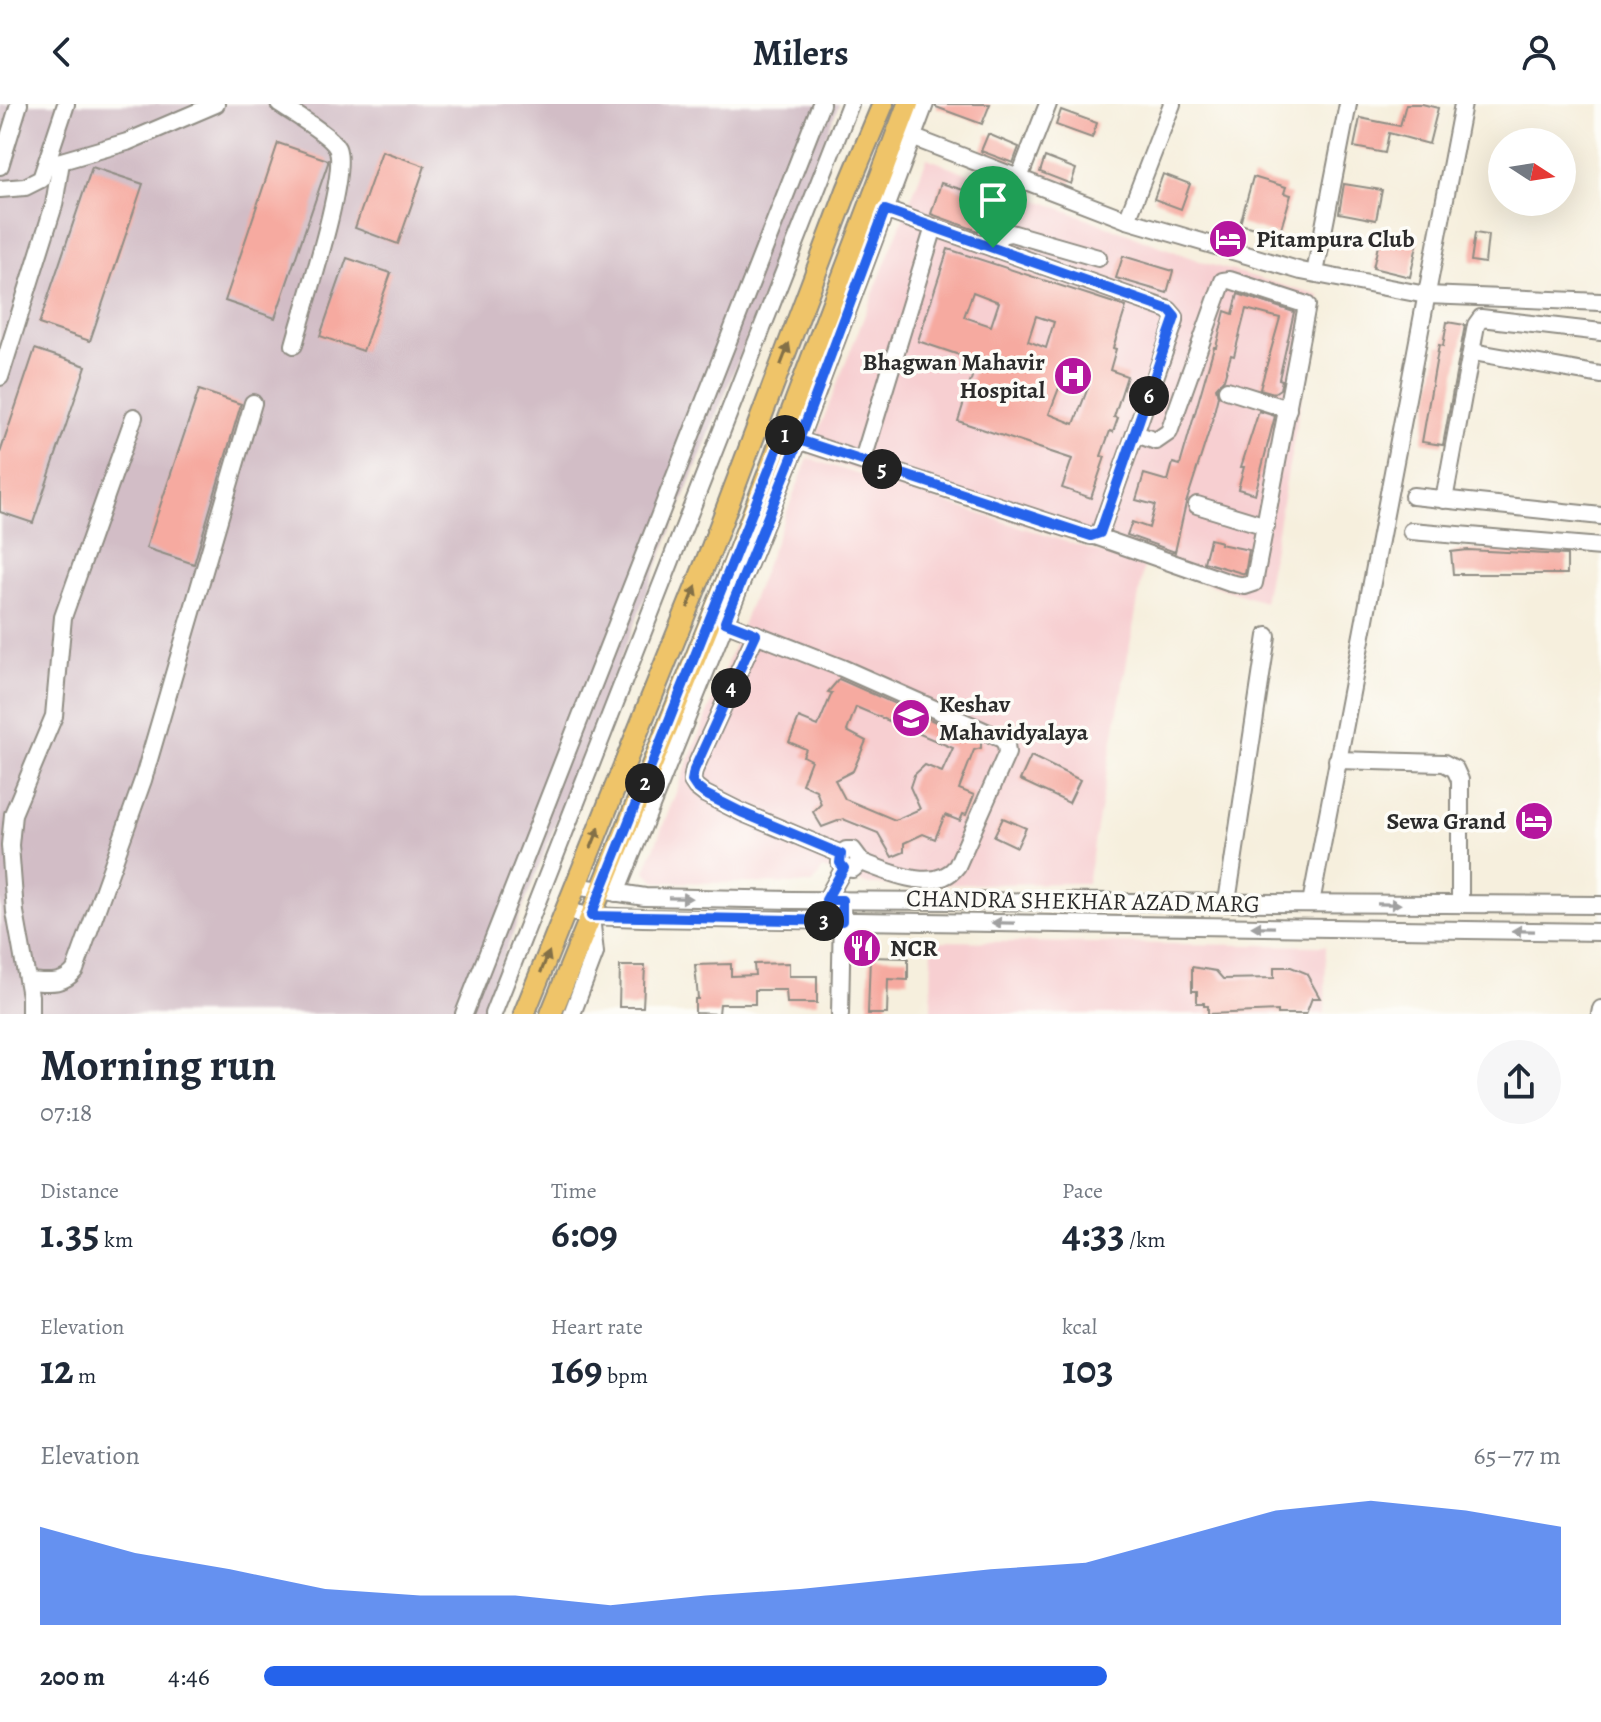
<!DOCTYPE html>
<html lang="en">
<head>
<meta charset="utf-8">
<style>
  :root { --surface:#fff; --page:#f6f6f7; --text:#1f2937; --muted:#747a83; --accent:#2563eb }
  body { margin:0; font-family:Alegreya,serif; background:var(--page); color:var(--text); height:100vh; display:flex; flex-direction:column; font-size:30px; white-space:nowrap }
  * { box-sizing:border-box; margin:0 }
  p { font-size:26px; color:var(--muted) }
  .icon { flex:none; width:44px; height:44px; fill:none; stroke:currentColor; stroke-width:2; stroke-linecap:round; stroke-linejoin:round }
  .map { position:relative; height:910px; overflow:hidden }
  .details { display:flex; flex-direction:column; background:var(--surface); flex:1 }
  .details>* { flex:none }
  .needle { width:52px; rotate:102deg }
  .fabs { position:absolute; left:1488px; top:24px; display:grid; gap:16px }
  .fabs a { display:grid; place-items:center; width:88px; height:88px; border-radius:50%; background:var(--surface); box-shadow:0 8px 32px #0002; font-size:40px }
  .pin { position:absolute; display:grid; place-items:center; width:68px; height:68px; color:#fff; margin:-82px -34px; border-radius:50% 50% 50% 0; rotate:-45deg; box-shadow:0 0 8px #0007 }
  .pin .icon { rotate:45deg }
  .km { position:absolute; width:40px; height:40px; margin:-20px; border-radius:50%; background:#222; color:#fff; font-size:22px; line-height:40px; text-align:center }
  .round { display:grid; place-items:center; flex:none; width:84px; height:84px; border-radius:42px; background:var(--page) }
  .headline { display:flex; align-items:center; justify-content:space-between; height:136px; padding:0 40px }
  h1 { font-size:44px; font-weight:600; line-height:60px }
  .stats { display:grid; grid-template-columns:repeat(3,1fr); gap:12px; height:136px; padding:8px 40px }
  .stats div { display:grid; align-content:center }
  .stats b { font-size:40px; font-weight:600 }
  .stats small { font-size:22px; font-weight:400 }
  .stats p { font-size:22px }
  .chart { height:224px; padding:16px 40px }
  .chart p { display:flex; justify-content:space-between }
  .chart svg { width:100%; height:144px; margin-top:8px; fill:var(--accent); opacity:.7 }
  ul { padding:0 40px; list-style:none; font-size:26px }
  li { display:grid; grid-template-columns:128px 96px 1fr; align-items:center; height:60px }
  li i { height:20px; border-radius:10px; background:var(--accent) }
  header { display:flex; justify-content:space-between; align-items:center; height:104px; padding:0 40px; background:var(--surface); font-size:36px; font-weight:600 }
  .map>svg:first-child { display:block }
  .built { fill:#f7cfd1 }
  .industrial { fill:#d2bdc6 }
  .building { fill:#f6aaa0; fill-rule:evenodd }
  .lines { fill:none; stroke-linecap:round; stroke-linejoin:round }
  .minor-casing { stroke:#908d84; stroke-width:20 }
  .major-casing { stroke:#908d84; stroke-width:24 }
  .minor { stroke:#fff; stroke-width:16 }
  .major { stroke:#efc469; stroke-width:20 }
  .oneway { fill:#837047 }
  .oneway2 { fill:#a0a0a0 }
  .route-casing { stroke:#fff; stroke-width:16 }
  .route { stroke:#2563eb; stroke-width:10 }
  .labels { text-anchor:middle; stroke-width:7; stroke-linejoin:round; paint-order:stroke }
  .poi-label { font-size:24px; font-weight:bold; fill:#2b2b2b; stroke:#fdfcf7; text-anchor:start }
  .street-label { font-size:24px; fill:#2b2b2b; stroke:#fdfcf7 }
</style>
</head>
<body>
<header><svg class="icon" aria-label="back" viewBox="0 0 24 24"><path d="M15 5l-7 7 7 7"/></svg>Milers<svg class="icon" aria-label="person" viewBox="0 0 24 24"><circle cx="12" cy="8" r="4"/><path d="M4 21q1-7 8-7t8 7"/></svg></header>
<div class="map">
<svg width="1601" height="910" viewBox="0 0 1601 910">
  <rect width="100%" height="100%" fill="#fdfcf7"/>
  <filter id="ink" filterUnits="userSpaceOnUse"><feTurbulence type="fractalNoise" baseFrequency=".0125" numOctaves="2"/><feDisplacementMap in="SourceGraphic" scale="16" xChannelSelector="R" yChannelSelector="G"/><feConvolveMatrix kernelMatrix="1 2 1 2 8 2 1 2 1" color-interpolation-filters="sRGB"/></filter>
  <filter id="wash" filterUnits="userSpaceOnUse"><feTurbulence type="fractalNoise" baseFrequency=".006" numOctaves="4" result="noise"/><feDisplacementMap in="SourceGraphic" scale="32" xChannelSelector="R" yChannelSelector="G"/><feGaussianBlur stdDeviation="1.8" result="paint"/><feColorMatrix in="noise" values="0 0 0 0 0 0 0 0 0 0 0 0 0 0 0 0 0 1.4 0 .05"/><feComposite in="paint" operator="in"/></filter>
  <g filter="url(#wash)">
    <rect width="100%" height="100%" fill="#f6efdd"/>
    <g class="built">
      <polygon points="927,54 1205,159 1320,192 1264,498 809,351"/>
      <polygon points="808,354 1144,463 1087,779 869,781 823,765 813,780 657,778 645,767"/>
      <polygon points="932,837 1326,842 1325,910 931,910"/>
    </g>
    <polygon class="industrial" points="0,0 839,0 481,910 0,910"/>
    <g id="blocks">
      <g class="building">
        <polygon points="936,0 990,0 982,20 936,3"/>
        <polygon points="1406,0 1422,0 1438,4 1429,40 1389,29 1385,49 1354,43 1360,14 1400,22"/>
        <polygon points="1061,6 1097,19 1092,34 1056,21"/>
        <polygon points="988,30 1019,43 1013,59 981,47"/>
        <polygon points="278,39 328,56 328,59 275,214 225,197"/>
        <polygon points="382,47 425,62 398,140 355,124"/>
        <polygon points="1045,53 1076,65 1071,80 1040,68"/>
        <polygon points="92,63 143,80 90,237 39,220"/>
        <polygon points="1163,70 1190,80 1181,105 1154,95"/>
        <polygon points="1253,73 1286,83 1284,89 1291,91 1279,131 1240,120"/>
        <polygon points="941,79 989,94 978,127 931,110"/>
        <polygon points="1344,80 1382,86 1376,116 1339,109"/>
        <polygon points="1381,128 1418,137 1410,173 1373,164"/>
        <polygon points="1475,129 1488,131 1485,159 1471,157"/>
        <path d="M948 145 1126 203 1113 244 1116 245 1110 266 1127 272 1114 313 1118 314 1113 328 1110 327 1101 352 1105 353 1091 394 1062 384 1072 355 958 317 977 257 918 237ZM973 188 999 198 991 222 964 213ZM1036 212 1054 218 1046 244 1028 237ZM1064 271 1089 281 1074 320 1049 310Z"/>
        <polygon points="1123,152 1173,167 1167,189 1116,174"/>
        <polygon points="347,154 391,169 363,247 320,232"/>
        <polygon points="1238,190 1294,208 1279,275 1282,276 1280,285 1274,289 1260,285 1280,214 1246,205 1234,252 1231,251 1224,275 1216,284 1218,292 1211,321 1186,399 1175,448 1127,431 1132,418 1149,424 1155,401 1136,396 1144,370 1168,377 1173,359 1180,361 1214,243 1216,243 1225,207 1233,210"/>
        <polygon points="1447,218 1465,221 1443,341 1422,338 1439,241 1443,242"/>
        <polygon points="35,245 86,262 33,419 0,408 0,349"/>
        <polygon points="199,286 241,300 194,460 146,444"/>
        <polygon points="1259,307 1275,312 1255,390 1238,385 1244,363 1241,363"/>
        <polygon points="1210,435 1221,438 1220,440 1249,446 1245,470 1204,458"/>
        <polygon points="1468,446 1567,451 1567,470 1453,470 1451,448"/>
        <path d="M839 575 981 638V644L974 646 959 685 974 691 966 711 963 710 960 717 945 711 935 735 923 730 904 739V748L892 753 878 729 843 715 822 723 813 708 821 700 816 686 802 680 811 656 803 652 806 645 789 638 799 614 818 622 832 589 828 588ZM856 603 953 644 942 668 925 661 914 671 910 683 920 705 895 716 845 695 835 676 853 667 866 637 847 627Z"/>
        <polygon points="1031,652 1080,676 1069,699 1020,676"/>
        <polygon points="1003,714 1026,724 1017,743 994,732"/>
        <polygon points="870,853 908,854 908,876 888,875 887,910 868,910"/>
        <polygon points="789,859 789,872 817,872 817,899 787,899 786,886 755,886 755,900 720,900 719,910 695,909 695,895 698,895 695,861 731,860 731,872 755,871 754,860"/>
        <polygon points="620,862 645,862 643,903 619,903"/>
        <polygon points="1192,863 1216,867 1223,875 1274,874 1274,863 1291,863 1306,869 1320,894 1312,894 1306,910 1278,910 1278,907 1208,910 1208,902 1204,902 1204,899 1197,899 1197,887 1192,887"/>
      </g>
    </g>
  </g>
  <g filter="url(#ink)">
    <use href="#blocks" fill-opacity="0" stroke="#908d84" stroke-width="2"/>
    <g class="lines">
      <defs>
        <g id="minor">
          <path d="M279 0C292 9 331 31 337 44 349 71 303 206 294 241"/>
          <polyline points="904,30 1127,116 1301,167 1426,191 1601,198"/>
          <polyline points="58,58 127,38 216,0"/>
          <polyline points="0,62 19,0"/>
          <polyline points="1019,74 1048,0"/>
          <polyline points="0,85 25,83 41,75 66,0"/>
          <polyline points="872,96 885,106 1169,206 1175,213 1175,217 1099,431 1091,432 867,359 865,349 934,123"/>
          <polyline points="1127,116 1172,0"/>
          <polyline points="993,144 1001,131 1011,129 1098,154"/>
          <polyline points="1315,169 1348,0"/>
          <polyline points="1473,248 1601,271"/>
          <polyline points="0,273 54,101 60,64 58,58 49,55"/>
          <polyline points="1227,286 1288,305"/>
          <polyline points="789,333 867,359"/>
          <polyline points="1413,392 1601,412"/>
          <polyline points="1444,396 1476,221 1481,214 1601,228"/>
          <polyline points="1197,401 1266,422"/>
          <polyline points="1411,427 1601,443"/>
          <polyline points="1095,432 1230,479 1245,482 1254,479 1307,201 1230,176 1223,177 1169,328 1156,337 1136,330"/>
          <path d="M717 515 842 564 1002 635 1006 640 1007 649 957 762C935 791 886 767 859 757"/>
          <polyline points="756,530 694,666 692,677 696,683 705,690 743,709 841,750 846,746 853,746 859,754 858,760 853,765 844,764 840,759 841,750"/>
          <polyline points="1337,656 1444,659 1455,665 1460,676 1460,800"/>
          <polyline points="575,782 645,793 792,796 1601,801"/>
          <polyline points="616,789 799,336 925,0"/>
          <polyline points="826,796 844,764"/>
          <polyline points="1227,798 1267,532"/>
          <polyline points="1311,799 1463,0"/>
          <polyline points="565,807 591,812 643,814 1601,828"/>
          <path d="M28 877C46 878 63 882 75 866L143 676 253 299"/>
          <polyline points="30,910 30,892 15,808 10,741 13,710 54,612 63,513 134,313"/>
          <polyline points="464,910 821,0"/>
          <polyline points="493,910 850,0"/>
          <polyline points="572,910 595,849 591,812"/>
          <polyline points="840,910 842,808"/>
          <polyline points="1600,910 1601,905"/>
        </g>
        <g id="major">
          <polyline points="524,910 712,443 847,86 883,0"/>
          <polyline points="551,910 735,457 908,0"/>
        </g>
      </defs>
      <use href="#minor" class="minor-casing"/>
      <use href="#major" class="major-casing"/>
      <use href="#minor" class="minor"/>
      <use href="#major" class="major"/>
    </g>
    <defs><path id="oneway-solid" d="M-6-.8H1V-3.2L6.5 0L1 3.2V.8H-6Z" transform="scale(2)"/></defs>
    <g class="oneway">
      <use href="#oneway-solid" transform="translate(785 250) rotate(-69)"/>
      <use href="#oneway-solid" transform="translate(692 493) rotate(-68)"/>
      <use href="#oneway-solid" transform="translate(595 734) rotate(-68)"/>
      <use href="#oneway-solid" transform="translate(545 858) rotate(-68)"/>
    </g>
    <g class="oneway2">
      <use href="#oneway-solid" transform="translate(680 794) rotate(1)"/>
      <use href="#oneway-solid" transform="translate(1389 800) rotate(1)"/>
      <use href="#oneway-solid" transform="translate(1003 819) rotate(-179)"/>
      <use href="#oneway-solid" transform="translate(1263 823) rotate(-179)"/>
      <use href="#oneway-solid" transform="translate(1523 827) rotate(-179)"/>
    </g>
  </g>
  <g class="lines" filter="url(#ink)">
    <defs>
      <polyline id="route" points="993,144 885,106 799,336 783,331 591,812 842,817 842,796 826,796 844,764 840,759 841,750 743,709 705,690 696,683 692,677 694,666 756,530 725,518 799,336 1091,432 1100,429 1175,213 1169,206 993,144"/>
    </defs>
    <use href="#route" class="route-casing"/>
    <use href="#route" class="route"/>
  </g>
  <defs>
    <symbol id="hotel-disc" viewBox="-11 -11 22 22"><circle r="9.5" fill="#b5179e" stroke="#fdfcf7"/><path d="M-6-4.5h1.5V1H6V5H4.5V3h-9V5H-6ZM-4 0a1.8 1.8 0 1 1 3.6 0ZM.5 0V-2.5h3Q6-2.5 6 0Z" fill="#fff"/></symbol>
    <symbol id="hospital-disc" viewBox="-11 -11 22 22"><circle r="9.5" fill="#b5179e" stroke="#fdfcf7"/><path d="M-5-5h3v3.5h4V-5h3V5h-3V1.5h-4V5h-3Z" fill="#fff"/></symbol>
    <symbol id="university-disc" viewBox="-11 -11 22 22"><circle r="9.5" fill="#b5179e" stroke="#fdfcf7"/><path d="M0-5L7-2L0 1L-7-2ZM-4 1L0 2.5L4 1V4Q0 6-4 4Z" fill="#fff"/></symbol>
    <symbol id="restaurant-disc" viewBox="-11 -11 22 22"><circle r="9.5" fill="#b5179e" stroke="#fdfcf7"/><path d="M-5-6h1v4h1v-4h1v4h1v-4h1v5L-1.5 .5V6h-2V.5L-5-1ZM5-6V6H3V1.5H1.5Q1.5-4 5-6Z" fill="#fff"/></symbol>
  </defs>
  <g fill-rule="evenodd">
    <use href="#hotel-disc" x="1206" y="113" width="44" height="44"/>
    <use href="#hospital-disc" x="1051" y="250" width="44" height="44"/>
    <use href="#university-disc" x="889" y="592" width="44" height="44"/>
    <use href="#hotel-disc" x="1512" y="695" width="44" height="44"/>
    <use href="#restaurant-disc" x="840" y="822" width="44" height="44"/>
  </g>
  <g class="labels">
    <g class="poi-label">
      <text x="1256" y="143">Pitampura Club</text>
      <text x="1045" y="266" text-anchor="end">Bhagwan Mahavir<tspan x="1045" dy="28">Hospital</tspan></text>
      <text x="939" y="608">Keshav<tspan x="939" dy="28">Mahavidyalaya</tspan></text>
      <text x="1506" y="725" text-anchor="end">Sewa Grand</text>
      <text x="890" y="852">NCR</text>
    </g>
    <g class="street-label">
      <text transform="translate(1083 797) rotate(1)" y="8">CHANDRA SHEKHAR AZAD MARG</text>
    </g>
  </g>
</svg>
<div class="fabs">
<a><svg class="needle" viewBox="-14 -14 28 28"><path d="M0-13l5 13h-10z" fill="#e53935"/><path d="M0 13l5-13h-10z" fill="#747a83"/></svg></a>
</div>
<div class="pin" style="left:993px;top:144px;background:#1e9e55"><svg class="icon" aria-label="arrive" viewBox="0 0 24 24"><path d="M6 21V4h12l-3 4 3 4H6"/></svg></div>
<b class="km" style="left:785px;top:331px">1</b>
<b class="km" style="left:645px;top:679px">2</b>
<b class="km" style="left:824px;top:817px">3</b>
<b class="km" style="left:731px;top:584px">4</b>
<b class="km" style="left:882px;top:365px">5</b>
<b class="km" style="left:1149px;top:292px">6</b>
</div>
<section class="details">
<div class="headline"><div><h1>Morning run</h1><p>07:18</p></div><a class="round"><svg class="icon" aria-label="share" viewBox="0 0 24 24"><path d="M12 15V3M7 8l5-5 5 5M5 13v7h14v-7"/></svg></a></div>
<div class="stats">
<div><p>Distance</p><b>1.35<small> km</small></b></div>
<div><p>Time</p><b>6:09</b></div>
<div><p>Pace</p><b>4:33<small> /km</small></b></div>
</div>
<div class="stats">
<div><p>Elevation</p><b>12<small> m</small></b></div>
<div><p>Heart rate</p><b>169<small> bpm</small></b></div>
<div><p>kcal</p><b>103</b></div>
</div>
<div class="chart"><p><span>Elevation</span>65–77 m</p>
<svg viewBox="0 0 160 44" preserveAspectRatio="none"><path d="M0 44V14L10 22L20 27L30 33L40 35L50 35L60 38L70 35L80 33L90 30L100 27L110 25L120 17L130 9L140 6L150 9L160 14V44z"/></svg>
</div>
<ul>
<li><b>200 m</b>4:46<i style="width:65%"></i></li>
</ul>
</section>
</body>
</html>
